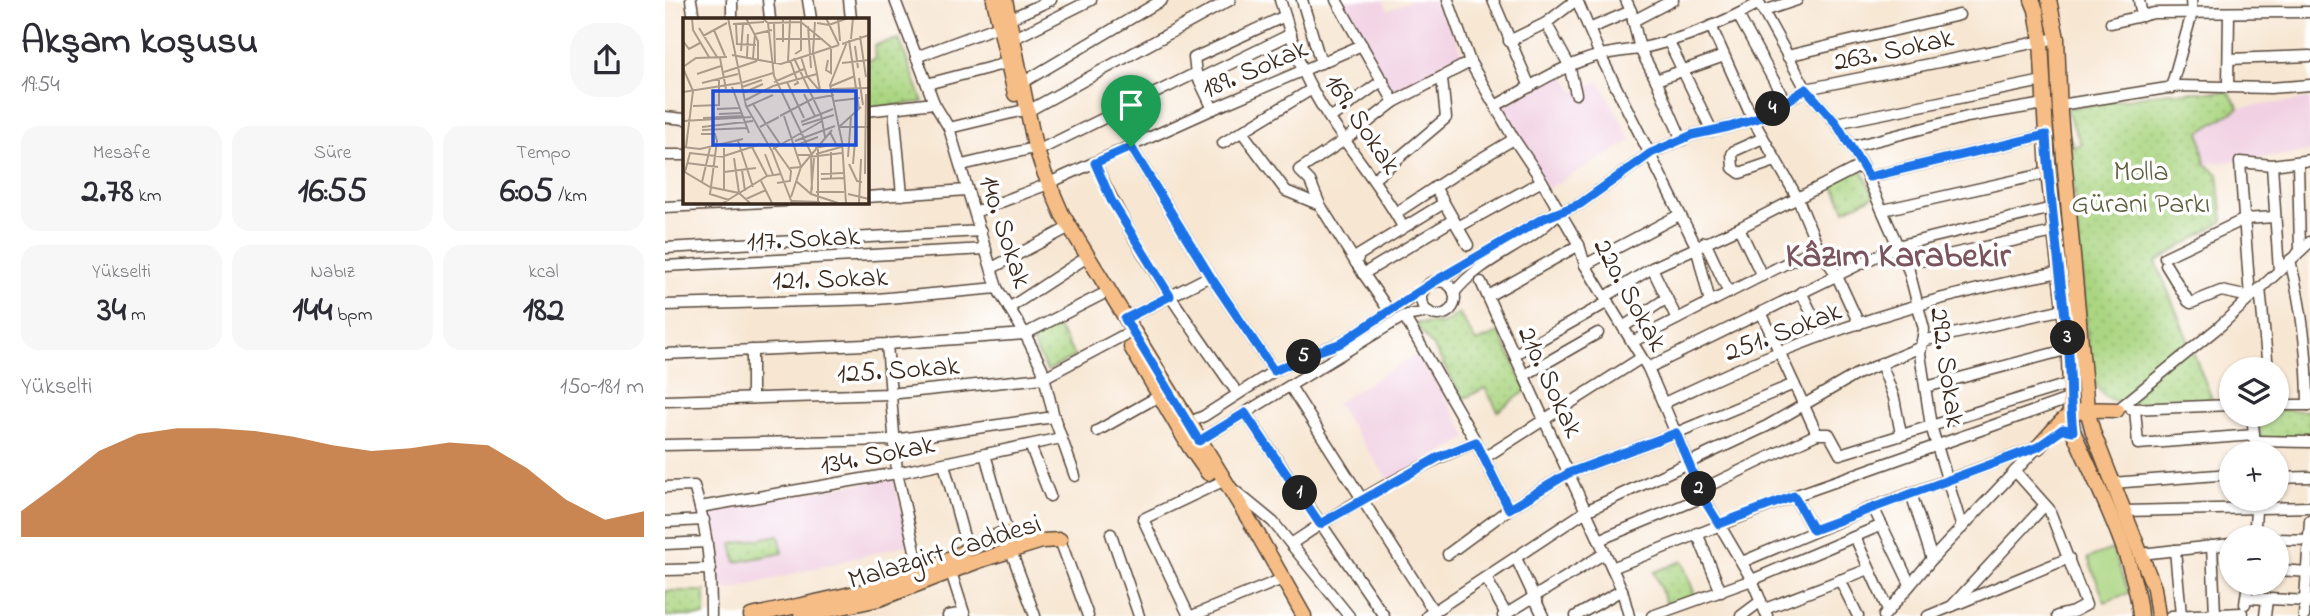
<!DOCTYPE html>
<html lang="tr">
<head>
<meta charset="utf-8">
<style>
  :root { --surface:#fff; --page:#f7f7f7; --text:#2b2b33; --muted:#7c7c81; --accent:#b45309 }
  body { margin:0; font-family:"Indie Flower",sans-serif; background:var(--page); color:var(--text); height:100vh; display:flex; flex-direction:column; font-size:26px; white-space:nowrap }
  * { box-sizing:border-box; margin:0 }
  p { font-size:23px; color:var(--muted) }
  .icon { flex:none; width:38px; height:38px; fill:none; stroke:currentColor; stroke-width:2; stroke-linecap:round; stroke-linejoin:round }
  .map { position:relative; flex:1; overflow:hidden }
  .panel { display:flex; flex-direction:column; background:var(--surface); width:665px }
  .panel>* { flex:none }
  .fabs { position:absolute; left:1554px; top:357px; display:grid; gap:14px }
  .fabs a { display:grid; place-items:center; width:70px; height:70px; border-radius:50%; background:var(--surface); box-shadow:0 2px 5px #0004; font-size:35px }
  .pin { position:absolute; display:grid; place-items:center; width:60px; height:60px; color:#fff; margin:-72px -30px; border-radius:50% 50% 50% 0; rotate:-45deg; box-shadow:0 0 7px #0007 }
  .pin .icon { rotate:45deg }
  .km { position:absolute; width:35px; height:35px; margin:-18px; border-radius:50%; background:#222; color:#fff; font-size:19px; line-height:35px; text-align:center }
  .round { display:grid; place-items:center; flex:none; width:74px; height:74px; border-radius:28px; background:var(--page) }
  .head { display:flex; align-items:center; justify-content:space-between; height:119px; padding:0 21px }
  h1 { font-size:38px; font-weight:800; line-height:52px }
  .metrics { display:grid; grid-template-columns:repeat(3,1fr); gap:10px; height:119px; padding:7px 21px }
  .metrics div { display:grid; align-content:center; border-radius:18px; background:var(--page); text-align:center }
  .metrics b { font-size:35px; font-weight:800 }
  .metrics small { font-size:19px; font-weight:400 }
  .metrics p { font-size:19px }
  .chart { height:196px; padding:14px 21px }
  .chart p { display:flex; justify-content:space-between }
  .chart svg { width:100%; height:126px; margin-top:7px; fill:var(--accent); opacity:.7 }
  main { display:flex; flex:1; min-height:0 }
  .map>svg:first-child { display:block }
  .built { fill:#f1d0e3 }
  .park { fill:url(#park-dots); stroke:#728050; stroke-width:2 }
  .garden { fill:#aad581; stroke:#728050; stroke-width:2 }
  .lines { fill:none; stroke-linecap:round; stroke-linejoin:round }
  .stream { stroke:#73b0e5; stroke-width:2 }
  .minor-casing { stroke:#574639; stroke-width:13 }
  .major-casing { stroke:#574639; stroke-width:17 }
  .minor { stroke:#fff; stroke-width:10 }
  .major { stroke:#f6be86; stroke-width:14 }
  .route-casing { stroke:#fff; stroke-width:14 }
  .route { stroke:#1a73e8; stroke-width:9 }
  .labels { text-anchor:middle; stroke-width:7; stroke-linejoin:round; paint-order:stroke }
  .street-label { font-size:28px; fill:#3b2a1e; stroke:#fff }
  .park-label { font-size:28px; fill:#5c5d3c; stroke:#fff }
  .district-label { font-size:35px; font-weight:bold; fill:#7a555d; stroke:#fff }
  .inset-road { fill:none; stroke:#ac9b8a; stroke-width:2 }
  .view { fill:#1d4ed8; fill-opacity:0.15; stroke:#1d4ed8; stroke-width:3.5 }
  .inset-edge { fill:none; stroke:#3b2a1e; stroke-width:3.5 }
</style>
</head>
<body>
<main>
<section class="panel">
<div class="head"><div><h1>Akşam koşusu</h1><p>19:54</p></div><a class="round"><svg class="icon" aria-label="share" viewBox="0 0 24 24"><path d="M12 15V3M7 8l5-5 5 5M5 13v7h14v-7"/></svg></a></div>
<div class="metrics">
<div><p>Mesafe</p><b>2.78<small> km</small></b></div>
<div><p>Süre</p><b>16:55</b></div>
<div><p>Tempo</p><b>6:05<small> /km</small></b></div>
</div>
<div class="metrics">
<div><p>Yükselti</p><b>34<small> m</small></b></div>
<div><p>Nabız</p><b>144<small> bpm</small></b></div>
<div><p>kcal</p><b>182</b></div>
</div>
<div class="chart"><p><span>Yükselti</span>150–181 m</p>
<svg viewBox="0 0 160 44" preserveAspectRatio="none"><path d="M0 44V35L10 25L20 14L30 8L40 6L50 6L60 7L70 9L80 12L90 14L100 13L110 11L120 12L130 20L140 31L150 38L160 35V44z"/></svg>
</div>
</section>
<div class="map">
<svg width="1645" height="616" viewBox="0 0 1645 616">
  <defs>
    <pattern id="park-dots" width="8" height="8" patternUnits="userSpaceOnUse" patternTransform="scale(1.75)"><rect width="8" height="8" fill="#aad581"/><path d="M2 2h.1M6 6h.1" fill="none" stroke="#93b76f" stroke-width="1.8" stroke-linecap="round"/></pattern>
  </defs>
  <rect width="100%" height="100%" fill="#fff"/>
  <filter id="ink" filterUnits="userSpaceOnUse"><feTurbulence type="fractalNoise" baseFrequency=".0143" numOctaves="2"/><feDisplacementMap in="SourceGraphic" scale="14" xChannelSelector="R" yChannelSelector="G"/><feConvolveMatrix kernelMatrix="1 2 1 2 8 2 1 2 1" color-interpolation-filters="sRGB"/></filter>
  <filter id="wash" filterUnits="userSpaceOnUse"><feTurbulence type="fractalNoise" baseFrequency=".00686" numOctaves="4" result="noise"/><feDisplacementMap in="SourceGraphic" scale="28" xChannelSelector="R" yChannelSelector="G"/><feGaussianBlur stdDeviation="1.57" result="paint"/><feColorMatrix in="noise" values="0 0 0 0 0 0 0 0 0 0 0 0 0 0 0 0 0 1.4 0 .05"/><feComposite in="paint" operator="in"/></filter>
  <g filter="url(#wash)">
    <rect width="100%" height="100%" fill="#f7e6d2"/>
    <g class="built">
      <polygon points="671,0 718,0 723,10 746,0 776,0 798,57 724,99"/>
      <polygon points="899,73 909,92 935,81 966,141 882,189 834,106"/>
      <polygon points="1645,99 1645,152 1540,164 1535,132 1574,108"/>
      <polygon points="755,352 803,438 724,481 671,403"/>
      <polygon points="229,478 244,544 66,590 50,585 44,509"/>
    </g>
    <g class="park">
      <polygon points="234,39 258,102 201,109 201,61 210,59 209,45"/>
      <polygon points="1503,92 1564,92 1574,108 1535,132 1540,164 1553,174 1558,221 1491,262 1548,401 1464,405 1441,398 1426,379 1404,135 1409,147 1416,144 1401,109"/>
      <polygon points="1196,168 1209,196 1180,210 1167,182"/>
      <polygon points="794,313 811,342 834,333 862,390 833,411 820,388 798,399 771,351 750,323 778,324"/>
      <polygon points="390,323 410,356 382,371 364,337"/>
      <polygon points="1612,410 1645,411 1645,440 1595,439 1594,415 1612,415"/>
      <polygon points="114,535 118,553 71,562 67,544"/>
      <polygon points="1017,561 1030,595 1002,605 989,572"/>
      <rect x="0" y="591" width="40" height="25"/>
    </g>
    <polygon class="garden" points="1447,549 1464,593 1440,602 1423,558"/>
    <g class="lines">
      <g class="stream">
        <polyline points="1378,11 1382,27"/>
        <polyline points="1384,46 1387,121"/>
        <polyline points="1388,137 1398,239"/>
        <polyline points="1411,377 1413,404"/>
        <polyline points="1416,422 1439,483"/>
        <polyline points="1479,593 1483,616"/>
      </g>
    </g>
  </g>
  <g filter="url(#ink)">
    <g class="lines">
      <defs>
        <g id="minor">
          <polyline points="26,0 29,19"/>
          <polyline points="67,0 67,19"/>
          <polyline points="103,0 105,19"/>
          <polyline points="143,0 146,19"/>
          <polyline points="184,0 186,19"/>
          <polyline points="230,0 269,103 284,128 332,288 360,334 377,368 389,417 410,476"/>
          <path d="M615 0C625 29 631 60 646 87 672 137 712 178 738 227"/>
          <polyline points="637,0 656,63"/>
          <polyline points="671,0 729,102"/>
          <polyline points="783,0 805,62 849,139 877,181 914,245 920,265 983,368 1038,497 1087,580 1102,616"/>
          <polyline points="828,0 865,87"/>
          <polyline points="912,0 935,55 1031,246 1045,302"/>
          <polyline points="961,0 966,11 975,49 991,80 1017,140"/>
          <polyline points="1092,0 1141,89 1171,123 1197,165 1244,271 1259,329 1255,354 1266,426 1297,528"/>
          <polyline points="1474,0 1477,16"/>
          <polyline points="1099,11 1132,0"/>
          <polyline points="1073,15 1120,101"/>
          <polyline points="344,19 386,0"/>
          <polyline points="968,21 1008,0"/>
          <polyline points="881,23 904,65 911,94"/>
          <polyline points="1446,23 1489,13 1645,12"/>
          <polyline points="1046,26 1088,120 1132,197 1153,247 1171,274 1194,324"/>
          <polyline points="924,29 966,11"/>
          <polyline points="348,39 426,0"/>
          <polyline points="1003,40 1047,131"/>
          <polyline points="844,41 881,23 911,0"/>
          <polyline points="1122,56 1294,15"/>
          <polyline points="251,57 334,26"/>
          <polyline points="1564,59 1645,56"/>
          <polyline points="534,79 626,34"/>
          <polyline points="991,80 1059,56"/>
          <polyline points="357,83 497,0"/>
          <polyline points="262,84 342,63"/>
          <polyline points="1563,87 1564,13"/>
          <polyline points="1506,88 1527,13 1526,0"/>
          <polyline points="1395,105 1515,86 1605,88 1645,85"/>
          <path d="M830 106C864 88 898 64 936 55 948 52 961 51 973 49 1015 40 1057 24 1094 3"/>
          <polyline points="229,109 237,195"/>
          <polyline points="548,109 531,73 529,58 620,16"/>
          <polyline points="201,111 269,103"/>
          <polyline points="363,111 565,0"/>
          <polyline points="0,117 19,119"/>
          <polyline points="665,118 718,80"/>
          <polyline points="1171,123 1378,81"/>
          <polyline points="284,128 355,111"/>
          <polyline points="577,132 621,191 655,205 691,263"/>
          <polyline points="1098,138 1069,151 1067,154 1068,168 1075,173 1110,161"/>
          <polyline points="558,143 647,89"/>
          <polyline points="466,147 545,276 609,371"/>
          <polyline points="1186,147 1302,117 1379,104"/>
          <polyline points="372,151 531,73"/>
          <polyline points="0,155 19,155"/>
          <polyline points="1633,162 1635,251"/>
          <path d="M430 163C467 246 521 320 573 394"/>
          <polyline points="297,165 365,149"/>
          <polyline points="1607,165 1614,271"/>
          <polyline points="1204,177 1381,135"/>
          <polyline points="709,179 781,118 777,79"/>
          <polyline points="384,183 548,109 697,45"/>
          <polyline points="770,187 803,245"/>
          <polyline points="201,197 302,190"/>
          <polyline points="655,205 645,181 634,170 681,139 729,102 805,62"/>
          <polyline points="0,207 120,201"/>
          <polyline points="1218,210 1383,173"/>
          <polyline points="310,212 378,186"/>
          <polyline points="731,213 795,171 849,139"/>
          <polyline points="793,227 877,181"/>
          <polyline points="1074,228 1097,276"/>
          <polyline points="1040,242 1064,293"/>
          <polyline points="0,248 316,231"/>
          <polyline points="1500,257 1580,219 1609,217"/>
          <path d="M1625 260C1637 308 1643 356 1643 405"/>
          <polyline points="1241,264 1389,232"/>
          <polyline points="920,265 1014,215"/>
          <polyline points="1501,265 1523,301 1526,303 1556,291 1585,297"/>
          <polyline points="0,266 321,249"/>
          <polyline points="327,268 399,230"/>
          <polyline points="987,268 1012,319"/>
          <polyline points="698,274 788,220"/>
          <circle cx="773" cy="298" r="17"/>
          <polyline points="770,282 877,219 915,204 986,153 1027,135 1064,127 1097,117 1141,89 1392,38"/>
          <polyline points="816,282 957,590 964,616"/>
          <polyline points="1595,288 1603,369"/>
          <polyline points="1136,292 1158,336"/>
          <path d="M789 293C818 256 862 247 892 214"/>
          <polyline points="823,296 914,245"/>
          <polyline points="940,297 987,268 1074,228 1197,165"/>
          <polyline points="1585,297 1575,162 1607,165 1645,160"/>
          <polyline points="0,305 212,299 332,288"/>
          <polyline points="344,308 416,261"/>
          <polyline points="725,312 691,263 694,255 779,203"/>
          <polyline points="1096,312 1152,434"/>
          <polyline points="739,316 811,442 844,509"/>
          <polyline points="460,319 545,276"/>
          <polyline points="958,327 1002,298"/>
          <polyline points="1257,341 1399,309"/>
          <polyline points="967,342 1153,247"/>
          <polyline points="222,344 232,473 255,572"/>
          <polyline points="87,350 87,398"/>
          <polyline points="0,354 222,344 360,334 436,295"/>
          <polyline points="850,354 943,302"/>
          <polyline points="1216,363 1229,398 1236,434"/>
          <polyline points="983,368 1232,246 1387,208"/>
          <polyline points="860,375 933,333"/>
          <polyline points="625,386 769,612"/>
          <polyline points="1261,387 1404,349"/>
          <polyline points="0,401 224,394 378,378 459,335"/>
          <path d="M999 403C1038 385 1077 366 1117 351 1206 316 1301 289 1395 272"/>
          <polyline points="1612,405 1645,405"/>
          <polyline points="1466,409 1566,405"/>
          <polyline points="1470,409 1473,444 1589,435"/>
          <polyline points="1452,410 1555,326 1645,242"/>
          <polyline points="580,413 719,616"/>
          <polyline points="1587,415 1591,453"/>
          <polyline points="523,423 539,416 609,371 651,352 674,344 759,290"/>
          <polyline points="432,431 494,396"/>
          <polyline points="534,441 739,316 764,312"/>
          <polyline points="1590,441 1645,442"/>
          <polyline points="0,445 228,440 389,417"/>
          <polyline points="365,445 385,496"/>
          <polyline points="320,454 342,532"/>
          <polyline points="819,458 976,358"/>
          <polyline points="279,464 302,548"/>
          <polyline points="1350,471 1384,509 1421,605 1408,612 1392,616"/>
          <polyline points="1612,478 1645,477"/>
          <polyline points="1447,483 1566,474"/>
          <path d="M0 487 29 486C43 532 46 568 46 616"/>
          <polyline points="1035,490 1152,434 1164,434 1175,454 1406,383"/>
          <polyline points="1246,493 1267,559"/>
          <polyline points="1129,496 1148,530"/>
          <polyline points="35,507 232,473 396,438"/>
          <polyline points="1208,507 1245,584"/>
          <polyline points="1459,511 1645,507"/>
          <polyline points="0,522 39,520"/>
          <polyline points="1032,533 1056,592"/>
          <polyline points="446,534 474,616"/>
          <polyline points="1190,537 1223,610"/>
          <polyline points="1589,537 1592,499"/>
          <polyline points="1612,539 1645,540"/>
          <polyline points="395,540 423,616"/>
          <polyline points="934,540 1038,497"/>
          <polyline points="0,544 42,542"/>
          <path d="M626 544C683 505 747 468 811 442"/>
          <polyline points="1547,546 1550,614"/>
          <polyline points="1510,550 1516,615"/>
          <polyline points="346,551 370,616"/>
          <polyline points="783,554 844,509 904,473 1011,433 1129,384"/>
          <polyline points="1476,554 1566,544"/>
          <polyline points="851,558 878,616"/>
          <polyline points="1077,562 1208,507 1373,447"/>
          <polyline points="947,568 1129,496 1406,398"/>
          <polyline points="0,570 46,569"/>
          <polyline points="1612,570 1645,572"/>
          <polyline points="286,572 300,616"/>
          <polyline points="821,578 842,616"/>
          <polyline points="1175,580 1193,616"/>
          <polyline points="1582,598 1645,601"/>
          <polyline points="1580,604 1583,583"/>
          <polyline points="1287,606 1380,505"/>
          <polyline points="1100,609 1204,569"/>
          <polyline points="283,616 299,613"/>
          <polyline points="524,616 478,519 558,481 608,522 684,616"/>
          <polyline points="527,616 615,580"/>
          <polyline points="762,616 921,511 1102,426 1192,374 1256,347"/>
          <polyline points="838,616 940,553"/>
          <polyline points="911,616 957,590"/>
          <polyline points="987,616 1087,580 1217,525"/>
          <polyline points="1076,616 1096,601"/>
          <polyline points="1219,616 1267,559 1371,449"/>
          <polyline points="1263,616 1404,558"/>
          <polyline points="1506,616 1577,613"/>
          <polyline points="1600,616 1602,600"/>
          <polyline points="1639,616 1645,520"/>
        </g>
        <g id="major">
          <polyline points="329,0 350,94"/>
          <polyline points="340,0 369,142 379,172 397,214 592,533 639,616"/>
          <path d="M1367 0 1371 10 1376 40 1383 173 1404 349 1405 412 1408 431C1431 484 1471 560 1475 616"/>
          <polyline points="1384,0 1392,38 1395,114 1422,409 1428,432 1489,588 1493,616"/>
          <polyline points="466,347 524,446 543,473"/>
          <path d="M1373 447C1406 411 1402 408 1452 410"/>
          <path d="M86 616C130 606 175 598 218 586 261 573 301 549 342 532L346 551"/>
          <polyline points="136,616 214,599 316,560 377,541 395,540"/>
        </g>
      </defs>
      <use href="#minor" class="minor-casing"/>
      <use href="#major" class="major-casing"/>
      <use href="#minor" class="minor"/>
      <use href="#major" class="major"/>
    </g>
  </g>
  <g class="lines" filter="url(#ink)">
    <defs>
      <path id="route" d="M1141 89 1171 123 1204 177 1381 135C1385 206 1396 275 1403 345 1407 374 1404 403 1408 431L1398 429 1373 447 1148 530 1129 496 1054 524 1038 498 1011 433 904 473 844 509 811 442 774 457 655 524 580 413 534 441 460 319 505 296 446 200 430 163 466 147 545 276 609 371 651 352 674 344 767 283 877 219 915 204 986 153 1027 135 1064 127 1097 117Z"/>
    </defs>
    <use href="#route" class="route-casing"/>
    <use href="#route" class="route"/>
  </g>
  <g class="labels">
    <g class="street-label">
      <text transform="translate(1228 48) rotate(-12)" y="10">263. Sokak</text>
      <text transform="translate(589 67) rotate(-23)" y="10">189. Sokak</text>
      <text transform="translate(699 123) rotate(56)" y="10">169. Sokak</text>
      <text transform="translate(342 231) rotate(72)" y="10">140. Sokak</text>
      <text transform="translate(138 237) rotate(-3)" y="10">117. Sokak</text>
      <text transform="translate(165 277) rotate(-2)" y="10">121. Sokak</text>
      <text transform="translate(967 294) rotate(61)" y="10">220. Sokak</text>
      <text transform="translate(1117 330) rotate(-21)" y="10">251. Sokak</text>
      <text transform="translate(1284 367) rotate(82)" y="10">292. Sokak</text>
      <text transform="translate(233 368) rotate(-4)" y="10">125. Sokak</text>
      <text transform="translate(887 381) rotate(65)" y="10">210. Sokak</text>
      <text transform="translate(212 453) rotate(-11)" y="10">134. Sokak</text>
      <text transform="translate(279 550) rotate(-17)" y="10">Malazgirt Caddesi</text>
    </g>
    <g class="park-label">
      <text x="1476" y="180">Molla<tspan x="1476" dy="32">Gürani Parkı</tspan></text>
    </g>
    <g class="district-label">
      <text x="1233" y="266">Kâzım Karabekir</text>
    </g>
  </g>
  <g transform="translate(18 18)">
    <rect width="186" height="186" fill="#f7e6d2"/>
    <path class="inset-road" d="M9 0 10 12 26 39M45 0 63 88 89 133 109 185M63 0 75 23V42M79 0 85 5 118 4 148 29M143 0 156 27M155 0 157 23M100 2V24M91 4 92 46M132 4 130 34 137 72M85 5 91 58 129 137H115M134 5 146 7 165 0M50 6 81 4M53 6 54 26 73 27M125 8 128 50M16 10 34 39M31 12 42 38M20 18 44 5M177 18 183 59M93 21H140M168 21 170 0M166 22 176 91M0 23 6 31 17 25M159 26 186 17M172 28 175 50M58 33 60 6M112 36 118 32V0M49 37 98 46 156 27M64 39 65 16M118 39 124 58 136 72H141M37 40 43 71M70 40 72 16 89 12M111 40 138 97 142 119M107 42 115 65 111 67M145 42 143 52 148 55V29M105 44 107 2M159 45 186 42M0 49 13 40 44 39M0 50 10 73 3 129M41 54 74 43M14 56 38 48M176 60 180 87M91 64 121 51M104 64 121 100M19 65 55 56M58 65 90 55M148 68 172 58M49 69 66 115M59 69 79 62M149 71 185 70M0 74 57 65M60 75 80 66M121 76 132 98M61 83 90 68 134 56M151 83 177 80M70 86 83 106M10 88 36 87V60M63 89 90 77M34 91 56 90M36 96 58 95M97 98 129 81 151 77M101 98 118 149 107 150M20 100 59 98M0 103 68 99M118 104 150 91M84 107 97 126M119 107 151 97M19 109 70 103M77 109 96 99M156 109 178 89M156 109H186M19 112 64 110M18 116H32L34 123 27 176 46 182M55 123 70 169M112 123 152 108M88 125 108 153 107 163 94 165M114 127 135 119M0 129 17 131 60 121M69 129 84 158M41 130V173M132 130 153 126 147 114M90 131 139 103M148 134V160M82 136 90 157M133 136 158 129M41 138 78 126M126 139 159 135M128 139 129 172M165 139 168 98M51 140 56 175M4 145 35 149M166 146 174 163 179 164M170 146 173 112M59 152 62 173M0 153 27 169 56 175 67 185M2 154 7 135 42 139M41 154 73 150M138 156 160 155M182 156 183 76M138 161 161 160M78 163 89 185M113 163 128 176 155 185M19 164 27 130M133 174H161M128 176 131 140M165 176 186 181M108 179 118 149 149 112M63 181 83 172M109 183 137 184M40 185 84 158 98 156M135 185V131M163 185 159 124 147 67 164 24M176 185 178 141"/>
    <path class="view" d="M30 73H173V127H30Z"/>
    <rect width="186" height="186" class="inset-edge"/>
  </g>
</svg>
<div class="fabs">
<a><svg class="icon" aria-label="layers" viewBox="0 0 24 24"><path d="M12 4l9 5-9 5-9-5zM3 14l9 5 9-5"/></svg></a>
<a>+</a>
<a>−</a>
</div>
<div class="pin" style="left:466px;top:147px;background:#1e9e55"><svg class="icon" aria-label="arrive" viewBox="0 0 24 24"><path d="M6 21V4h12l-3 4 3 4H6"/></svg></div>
<b class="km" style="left:635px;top:493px">1</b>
<b class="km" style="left:1034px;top:489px">2</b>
<b class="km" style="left:1403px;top:338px">3</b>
<b class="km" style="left:1108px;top:109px">4</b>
<b class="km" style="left:639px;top:357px">5</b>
</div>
</main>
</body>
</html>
